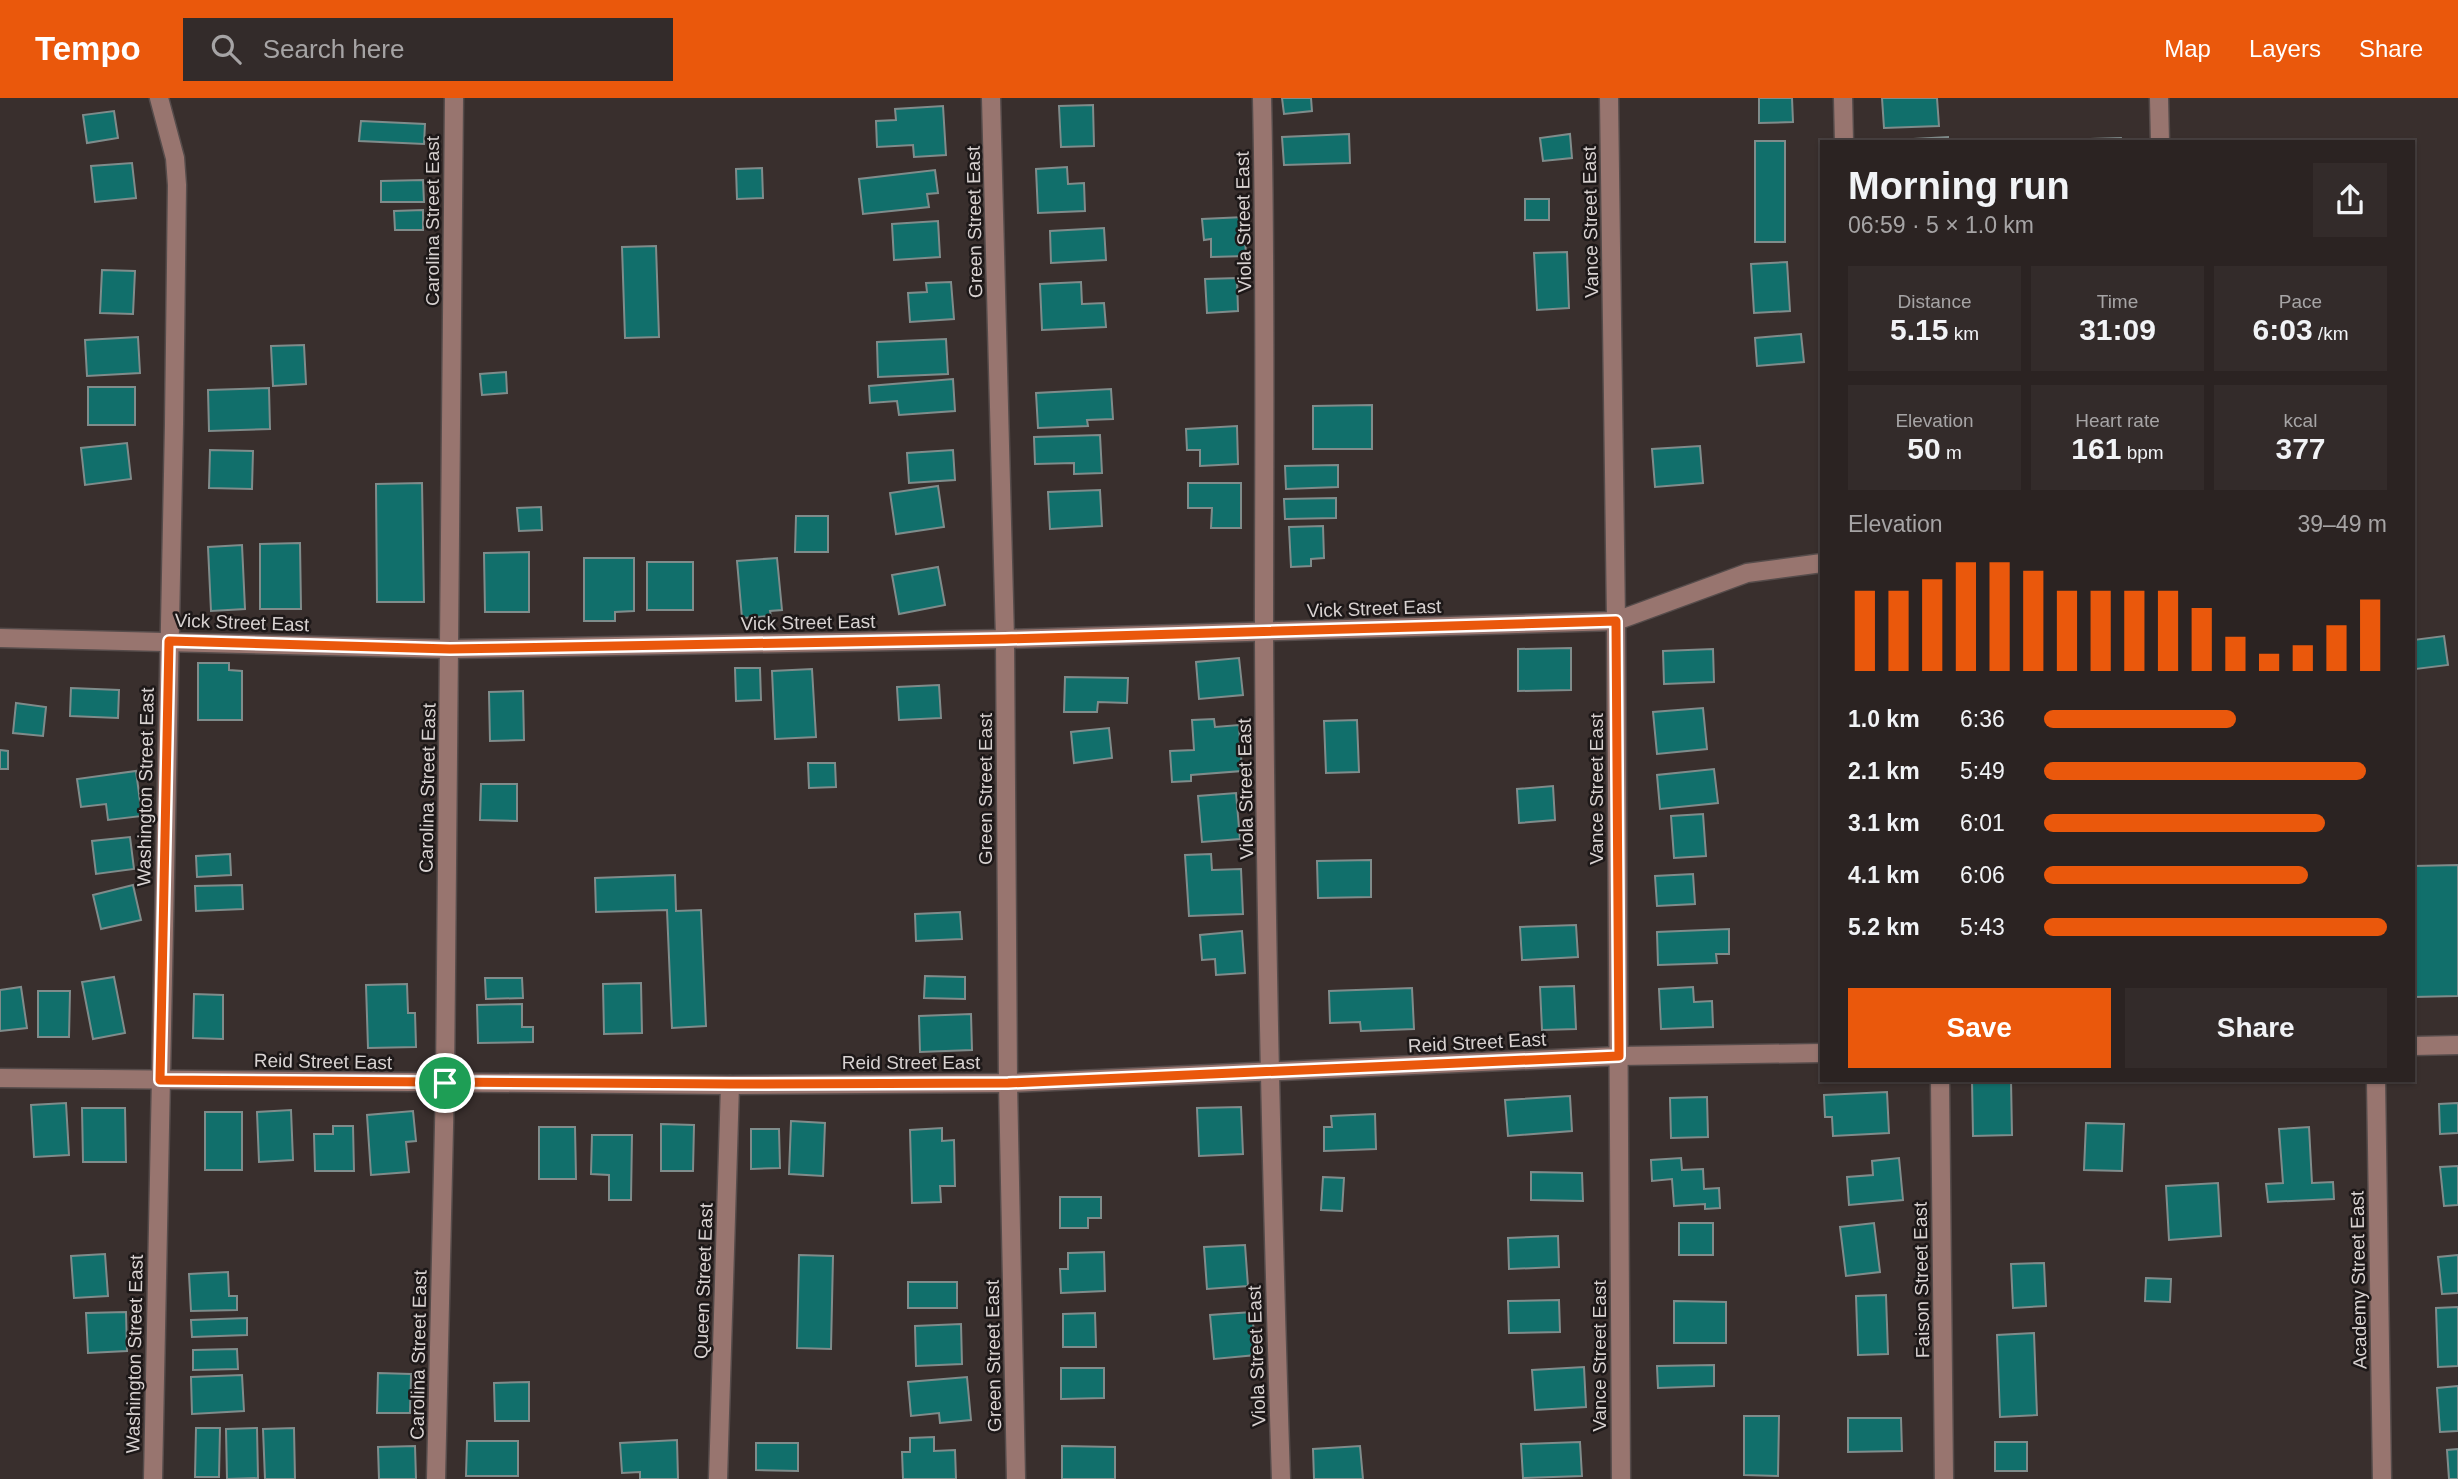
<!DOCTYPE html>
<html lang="en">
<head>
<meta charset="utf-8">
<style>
  :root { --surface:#2b2322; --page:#332b2a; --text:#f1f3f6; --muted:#a6a4a5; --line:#474040; --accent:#ea580c }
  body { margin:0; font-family:Arial,sans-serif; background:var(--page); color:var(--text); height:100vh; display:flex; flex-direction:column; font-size:26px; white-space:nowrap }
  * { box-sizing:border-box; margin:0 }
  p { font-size:23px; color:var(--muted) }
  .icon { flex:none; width:38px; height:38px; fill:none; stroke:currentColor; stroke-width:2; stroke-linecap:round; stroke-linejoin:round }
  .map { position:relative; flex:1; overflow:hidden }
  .side { position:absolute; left:1820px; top:42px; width:595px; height:942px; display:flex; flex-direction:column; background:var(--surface); border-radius:0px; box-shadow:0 2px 5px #0004,0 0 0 2px var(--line) }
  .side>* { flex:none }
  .pin { position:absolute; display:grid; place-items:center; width:60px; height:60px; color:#fff; margin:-30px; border:4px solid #fff; border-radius:50%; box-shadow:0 2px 7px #0007 }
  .round { display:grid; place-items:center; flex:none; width:74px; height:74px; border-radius:0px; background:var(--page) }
  .head { display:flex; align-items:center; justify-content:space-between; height:119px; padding:0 28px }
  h1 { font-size:38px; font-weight:800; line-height:52px }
  .metrics { display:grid; grid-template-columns:repeat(3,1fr); gap:10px; height:119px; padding:7px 28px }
  .metrics div { display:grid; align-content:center; border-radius:0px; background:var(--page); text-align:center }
  .metrics b { font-size:30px; font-weight:800 }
  .metrics small { font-size:19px; font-weight:400 }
  .metrics p { font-size:19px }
  .chart { height:196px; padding:14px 28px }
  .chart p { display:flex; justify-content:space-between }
  .chart svg { width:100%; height:126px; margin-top:7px; stroke:var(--accent); stroke-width:6 }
  .button { display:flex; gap:14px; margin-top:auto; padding:14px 28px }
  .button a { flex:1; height:80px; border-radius:0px; background:var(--accent); color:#fff; font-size:28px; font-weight:800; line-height:80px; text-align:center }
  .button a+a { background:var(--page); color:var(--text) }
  ul { padding:0 28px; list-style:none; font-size:23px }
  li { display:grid; grid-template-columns:112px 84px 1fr; align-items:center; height:52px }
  li i { height:18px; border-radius:9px; background:var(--accent) }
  header { display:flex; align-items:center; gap:42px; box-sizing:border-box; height:98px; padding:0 35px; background:var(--accent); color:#fff }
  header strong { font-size:33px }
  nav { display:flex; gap:38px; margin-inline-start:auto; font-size:24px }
  .search { width:490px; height:63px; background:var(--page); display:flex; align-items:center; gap:18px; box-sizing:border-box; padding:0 24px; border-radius:0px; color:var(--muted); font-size:26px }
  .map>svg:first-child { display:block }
  .building { fill:#116f6b; stroke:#7f8c8b; stroke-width:2 }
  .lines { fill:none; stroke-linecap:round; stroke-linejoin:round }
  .minor-casing { stroke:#564c4b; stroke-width:21 }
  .minor { stroke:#98756f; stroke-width:18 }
  .route-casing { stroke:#fff; stroke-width:14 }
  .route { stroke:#ea580c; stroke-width:9 }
  .labels { text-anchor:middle; stroke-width:5; stroke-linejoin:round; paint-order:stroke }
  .street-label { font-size:19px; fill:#d8d2d1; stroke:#1d1818 }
</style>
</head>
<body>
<header>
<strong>Tempo</strong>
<div class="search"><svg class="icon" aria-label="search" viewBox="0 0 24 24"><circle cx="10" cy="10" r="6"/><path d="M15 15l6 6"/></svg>Search here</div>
<nav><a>Map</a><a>Layers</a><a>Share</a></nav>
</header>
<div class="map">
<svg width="2458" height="1381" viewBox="0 0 2458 1381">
  <rect width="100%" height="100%" fill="#392f2d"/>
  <g class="building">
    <polygon points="1282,0 1311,0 1312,13 1284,16"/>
    <polygon points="1759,0 1792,0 1793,24 1759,25"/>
    <polygon points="1882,0 1937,0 1939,28 1884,30"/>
    <polygon points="1093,7 1094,48 1061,49 1059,8"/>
    <polygon points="943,8 946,57 914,59 913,47 877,49 876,23 896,22 895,11"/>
    <polygon points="114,13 118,40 87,45 83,17"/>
    <polygon points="361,23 425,26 424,46 359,43"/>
    <polygon points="1349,36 1350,65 1284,67 1282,39"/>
    <polygon points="1570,36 1572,60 1543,63 1540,40"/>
    <polygon points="1948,39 1948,44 1914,44 1914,41"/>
    <polygon points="2121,40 2122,44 2059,44 2059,42"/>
    <rect x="1755" y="43" width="30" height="101"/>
    <polygon points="132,65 136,100 95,104 91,68"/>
    <polygon points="1067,69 1068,86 1084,85 1085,113 1038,115 1036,71"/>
    <polygon points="762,70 763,100 737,101 736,71"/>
    <polygon points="935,72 938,95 927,96 929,109 863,116 859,81"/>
    <polygon points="423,82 424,104 381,104 381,83"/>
    <rect x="1525" y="101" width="24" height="21"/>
    <polygon points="423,112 423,132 395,132 394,113"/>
    <polygon points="1244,119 1246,158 1211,159 1211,141 1204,142 1202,121"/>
    <polygon points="938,123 940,159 894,162 892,126"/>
    <polygon points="1104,130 1106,162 1051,165 1050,133"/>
    <polygon points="656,148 659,239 625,240 622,149"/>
    <polygon points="1567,154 1569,210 1537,212 1534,155"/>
    <polygon points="1787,164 1790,213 1754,215 1751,166"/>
    <polygon points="102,172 135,173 133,216 100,215"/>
    <polygon points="1237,180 1238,213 1207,215 1205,181"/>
    <polygon points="951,184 954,221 910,224 908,195 927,194 926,185"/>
    <polygon points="1081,184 1082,206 1104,205 1106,229 1042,232 1040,186"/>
    <polygon points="1801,236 1804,264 1757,268 1755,240"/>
    <polygon points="138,239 140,275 87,278 85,242"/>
    <polygon points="946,241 948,276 878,279 877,244"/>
    <polygon points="304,247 306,286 273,288 271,248"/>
    <polygon points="506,274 507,295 482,297 480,276"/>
    <polygon points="953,281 955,313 899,317 897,303 870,305 869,288"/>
    <rect x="88" y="289" width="47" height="38"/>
    <polygon points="269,290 270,331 209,333 208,292"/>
    <polygon points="1111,291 1113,321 1087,322 1088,328 1038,330 1036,295"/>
    <polygon points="1372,307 1372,351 1313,351 1313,308"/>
    <polygon points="1237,328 1238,366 1200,368 1200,352 1187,352 1186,331"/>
    <polygon points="1100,337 1102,375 1074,376 1074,365 1035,366 1034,339"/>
    <polygon points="127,345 131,381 85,387 81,350"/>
    <polygon points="1700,348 1703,385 1655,389 1652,351"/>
    <polygon points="210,352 253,353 252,391 209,390"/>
    <polygon points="953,352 955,382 909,385 907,355"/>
    <polygon points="1338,367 1338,389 1286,391 1285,368"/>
    <polygon points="422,385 424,504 377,504 376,386"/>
    <polygon points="1188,385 1241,385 1241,430 1211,430 1212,410 1188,410"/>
    <polygon points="938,388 944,429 896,436 890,395"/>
    <polygon points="1100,392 1102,428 1050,431 1048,394"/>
    <polygon points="1336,400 1336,420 1285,421 1284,401"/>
    <polygon points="541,409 542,432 519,433 517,410"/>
    <polygon points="796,418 828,418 828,454 795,454"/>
    <polygon points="1323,428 1324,460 1311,461 1311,468 1291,469 1289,429"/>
    <polygon points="300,445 301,511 260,511 260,446"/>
    <polygon points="242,447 245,511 211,513 208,449"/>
    <polygon points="529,454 529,514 485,514 484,455"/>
    <polygon points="584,460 634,460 634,513 615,514 615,523 584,523"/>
    <polygon points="777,460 782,512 770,513 771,518 742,520 737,463"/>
    <rect x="647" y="464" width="46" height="48"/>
    <polygon points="938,469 945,507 899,516 892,477"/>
    <polygon points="2444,538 2448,567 2416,571 2413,542"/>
    <polygon points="1571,550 1571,592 1518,593 1518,551"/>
    <polygon points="1713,551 1714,584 1664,586 1663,553"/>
    <polygon points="1239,560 1243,597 1199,601 1196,564"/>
    <polygon points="198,565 229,565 229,572 242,573 242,622 198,622"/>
    <polygon points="735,570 760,570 761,602 736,603"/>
    <polygon points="812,571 816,639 775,641 772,573"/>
    <polygon points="1065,579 1128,580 1127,605 1098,604 1097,614 1064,614"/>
    <polygon points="939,587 941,620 899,622 897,589"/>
    <polygon points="71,590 119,592 118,620 70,618"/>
    <polygon points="523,593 524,642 490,643 489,594"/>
    <polygon points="16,605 46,609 43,638 13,635"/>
    <polygon points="1703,610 1707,651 1657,656 1653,614"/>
    <polygon points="1214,621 1215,629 1239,627 1242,673 1191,677 1191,683 1172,684 1170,653 1194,652 1192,622"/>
    <polygon points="1357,622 1359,674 1326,675 1324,623"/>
    <polygon points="1109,630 1112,660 1074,665 1071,634"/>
    <polygon points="0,652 8,653 8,671 0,671"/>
    <polygon points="808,665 835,665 836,689 809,690"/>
    <polygon points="1714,671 1718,705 1660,711 1657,677"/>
    <polygon points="136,673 142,718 108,722 106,706 81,709 77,681"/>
    <polygon points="481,686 517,686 517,723 480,722"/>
    <polygon points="1553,688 1555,722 1519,725 1517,691"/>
    <polygon points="1236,695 1240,741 1202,744 1198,698"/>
    <polygon points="1703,716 1706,758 1674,760 1671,718"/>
    <polygon points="130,739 134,771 96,776 92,743"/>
    <polygon points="230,756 231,777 197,779 196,758"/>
    <polygon points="1211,756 1212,772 1241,771 1243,816 1189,818 1185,757"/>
    <polygon points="1371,762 1371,799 1318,800 1317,763"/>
    <polygon points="2458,767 2458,898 2413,899 2413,768"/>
    <polygon points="1693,776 1695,806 1657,808 1655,778"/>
    <polygon points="675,777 676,813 701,812 706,928 672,930 667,812 596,814 595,780"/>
    <polygon points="133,787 141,822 101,831 93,797"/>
    <polygon points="242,787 243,811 196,813 195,788"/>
    <polygon points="960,814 962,841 916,843 915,816"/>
    <polygon points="1576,827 1578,859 1522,862 1520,829"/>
    <polygon points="1729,831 1729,856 1716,856 1717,865 1658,867 1657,834"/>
    <polygon points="1242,833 1245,875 1216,877 1215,861 1202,862 1200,837"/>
    <polygon points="925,878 965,879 965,901 924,900"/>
    <polygon points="114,879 125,935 93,941 82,884"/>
    <polygon points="485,880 522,880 523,900 486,901"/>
    <polygon points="641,885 642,935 604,936 603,886"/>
    <polygon points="407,886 408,915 415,915 416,949 368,950 366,887"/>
    <polygon points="1574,888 1576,931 1542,932 1540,889"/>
    <polygon points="21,889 27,930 0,933 0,892"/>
    <polygon points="1693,889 1694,904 1712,903 1713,929 1661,931 1659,891"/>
    <polygon points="1412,890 1414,931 1361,933 1360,924 1330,925 1329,893"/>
    <polygon points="38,893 70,893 69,939 38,939"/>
    <polygon points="194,896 223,897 223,941 193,940"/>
    <polygon points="522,906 522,929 533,929 533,944 478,945 477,907"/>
    <polygon points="971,916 972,952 920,954 919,918"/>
    <polygon points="1972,982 2011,982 2012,1037 1973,1038"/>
    <polygon points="1887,994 1889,1035 1833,1038 1832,1019 1825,1019 1824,997"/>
    <polygon points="1570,998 1572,1033 1508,1038 1505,1002"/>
    <polygon points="1707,999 1708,1039 1671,1040 1670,1000"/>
    <polygon points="66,1005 69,1057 34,1059 31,1007"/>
    <polygon points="2458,1005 2458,1035 2440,1036 2439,1006"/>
    <polygon points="1241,1009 1243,1056 1199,1058 1197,1010"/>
    <polygon points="82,1010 125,1010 126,1064 83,1064"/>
    <polygon points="291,1012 293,1062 259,1064 257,1014"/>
    <polygon points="413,1013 416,1043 406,1044 409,1074 371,1077 367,1017"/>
    <rect x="205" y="1014" width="37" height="58"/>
    <polygon points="1375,1016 1376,1051 1324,1053 1324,1029 1332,1029 1331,1018"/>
    <polygon points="791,1023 825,1025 823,1078 789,1076"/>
    <polygon points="2086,1025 2124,1026 2122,1073 2084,1072"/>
    <polygon points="661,1026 694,1027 693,1073 661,1073"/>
    <polygon points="333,1028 353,1028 354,1073 315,1073 314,1036 333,1036"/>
    <polygon points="539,1029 575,1029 576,1081 539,1081"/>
    <polygon points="2309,1029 2312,1085 2333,1084 2334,1101 2268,1104 2266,1086 2283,1085 2279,1031"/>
    <polygon points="942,1030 942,1043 954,1042 955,1088 940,1088 941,1104 912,1105 910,1032"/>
    <polygon points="751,1031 779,1031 780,1070 751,1071"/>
    <polygon points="592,1037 632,1037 631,1102 609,1102 609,1077 591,1076"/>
    <polygon points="1681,1060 1682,1072 1703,1071 1704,1091 1719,1090 1720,1110 1705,1111 1705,1106 1674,1108 1672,1081 1652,1083 1651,1062"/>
    <polygon points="1899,1060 1903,1102 1849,1107 1847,1079 1873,1077 1872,1063"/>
    <polygon points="2458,1068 2458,1107 2444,1108 2440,1069"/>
    <polygon points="1531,1074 1582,1075 1583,1103 1531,1102"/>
    <polygon points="1323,1079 1344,1080 1342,1113 1321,1112"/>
    <polygon points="2218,1085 2221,1138 2169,1142 2166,1088"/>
    <polygon points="1060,1099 1101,1099 1101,1120 1088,1120 1088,1130 1060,1130"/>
    <rect x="1679" y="1125" width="34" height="32"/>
    <polygon points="1874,1125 1880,1174 1846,1178 1840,1129"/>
    <polygon points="1558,1138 1559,1169 1509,1171 1508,1140"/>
    <polygon points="1245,1147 1248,1188 1207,1191 1204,1149"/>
    <polygon points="1104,1154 1105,1193 1061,1195 1060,1171 1068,1171 1068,1155"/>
    <polygon points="105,1156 108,1198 74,1200 71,1158"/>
    <polygon points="799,1157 833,1158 831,1251 797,1250"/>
    <polygon points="2458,1157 2458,1195 2442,1196 2438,1159"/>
    <polygon points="2044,1165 2046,1208 2013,1210 2011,1166"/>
    <polygon points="228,1174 229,1198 237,1198 237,1212 191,1213 189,1176"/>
    <polygon points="2146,1180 2171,1181 2170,1204 2145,1203"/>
    <rect x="908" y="1184" width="49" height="26"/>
    <polygon points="1886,1197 1888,1256 1858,1257 1856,1198"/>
    <polygon points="1559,1202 1560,1234 1509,1235 1508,1203"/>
    <polygon points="1674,1203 1726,1204 1726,1245 1674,1245"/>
    <polygon points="2458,1209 2458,1268 2438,1269 2436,1210"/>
    <polygon points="126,1214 127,1253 88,1255 86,1215"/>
    <polygon points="1252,1214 1256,1257 1214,1261 1210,1217"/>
    <polygon points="1095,1215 1096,1249 1063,1249 1063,1216"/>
    <polygon points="247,1220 247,1237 192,1239 191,1222"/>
    <polygon points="961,1226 962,1266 916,1268 915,1228"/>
    <polygon points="2034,1235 2037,1317 2000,1319 1997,1237"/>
    <polygon points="237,1251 238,1271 193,1272 193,1252"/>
    <polygon points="1714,1267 1714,1288 1658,1290 1657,1268"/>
    <polygon points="1584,1269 1586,1309 1535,1312 1532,1272"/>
    <polygon points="1061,1270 1104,1270 1104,1300 1061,1301"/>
    <polygon points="378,1275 411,1276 410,1315 377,1315"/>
    <polygon points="242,1277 244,1313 192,1316 191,1279"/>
    <polygon points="967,1279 971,1322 940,1325 939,1315 911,1318 908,1284"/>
    <polygon points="529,1284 529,1323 495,1323 494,1285"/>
    <polygon points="2458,1288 2458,1333 2440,1334 2437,1290"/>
    <polygon points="1744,1318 1779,1318 1778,1378 1744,1377"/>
    <polygon points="1848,1320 1901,1320 1902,1353 1848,1354"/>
    <polygon points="196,1330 220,1330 219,1379 195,1379"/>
    <polygon points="257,1330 258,1380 227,1381 226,1331"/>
    <polygon points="294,1330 295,1381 265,1381 263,1331"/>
    <polygon points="934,1339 934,1353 955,1352 956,1381 903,1381 902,1354 910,1354 910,1340"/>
    <polygon points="677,1342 678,1381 640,1381 640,1374 622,1375 620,1345"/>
    <polygon points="467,1343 518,1343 518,1378 466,1378"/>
    <polygon points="1580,1344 1582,1378 1523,1380 1521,1346"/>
    <rect x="1995" y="1344" width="32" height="29"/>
    <polygon points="756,1345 798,1345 798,1373 756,1372"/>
    <polygon points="415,1348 416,1381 379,1381 378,1349"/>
    <polygon points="1062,1348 1115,1349 1115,1381 1062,1381"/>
    <polygon points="1360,1348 1363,1381 1314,1381 1313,1351"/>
    <polygon points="2458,1351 2458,1381 2449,1381 2447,1352"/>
  </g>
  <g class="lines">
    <defs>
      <g id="minor">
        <polyline points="991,0 1005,541 1008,985 1016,1381"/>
        <path d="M1262 0C1266 178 1264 356 1264 534 1265 817 1272 1099 1281 1381"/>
        <polyline points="1609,0 1616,523 1621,1381"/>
        <polyline points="1843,0 1844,44"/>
        <polyline points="2159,0 2160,44"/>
        <polyline points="0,540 450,551 1005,541 1616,523 1747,475 1822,465"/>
        <polyline points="2413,948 2458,947"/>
        <polyline points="0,980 730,987 1008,985 1619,958 1822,955"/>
        <polyline points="1940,982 1944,1381"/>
        <polyline points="2376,982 2382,1381"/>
        <polyline points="153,1381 174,326 177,87 175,60 159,0"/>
        <polyline points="436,1381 445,985 454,0"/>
        <polyline points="718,1381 730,987"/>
      </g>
    </defs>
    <use href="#minor" class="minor-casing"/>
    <use href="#minor" class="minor"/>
  </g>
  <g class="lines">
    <defs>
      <polygon id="route" points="1616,523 1619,958 1008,985 730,986 160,982 169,543 450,551 1005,541"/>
    </defs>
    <use href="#route" class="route-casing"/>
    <use href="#route" class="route"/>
  </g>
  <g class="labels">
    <g class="street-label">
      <text transform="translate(432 123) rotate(-90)" y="7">Carolina Street East</text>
      <text transform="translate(974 124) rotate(-91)" y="7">Green Street East</text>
      <text transform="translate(1243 124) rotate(-91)" y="7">Viola Street East</text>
      <text transform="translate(1590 124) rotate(-91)" y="7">Vance Street East</text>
      <text transform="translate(1374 510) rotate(-2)" y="7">Vick Street East</text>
      <text transform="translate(242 524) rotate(2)" y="7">Vick Street East</text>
      <text transform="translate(808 524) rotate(-1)" y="7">Vick Street East</text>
      <text transform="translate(145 689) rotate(-89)" y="7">Washington Street East</text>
      <text transform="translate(427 690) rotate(-89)" y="7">Carolina Street East</text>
      <text transform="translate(985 691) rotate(-90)" y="7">Green Street East</text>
      <text transform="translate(1245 691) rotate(-91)" y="7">Viola Street East</text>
      <text transform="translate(1596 691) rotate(-90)" y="7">Vance Street East</text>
      <text transform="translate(1477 944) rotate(-3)" y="7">Reid Street East</text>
      <text transform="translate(323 963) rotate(1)" y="7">Reid Street East</text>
      <text x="911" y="971">Reid Street East</text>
      <text transform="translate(1921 1182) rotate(-91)" y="7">Faison Street East</text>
      <text transform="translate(2358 1182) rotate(-91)" y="7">Academy Street East</text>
      <text transform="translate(703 1183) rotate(-88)" y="7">Queen Street East</text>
      <text transform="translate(134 1256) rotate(-89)" y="7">Washington Street East</text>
      <text transform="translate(418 1257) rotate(-89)" y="7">Carolina Street East</text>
      <text transform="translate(993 1258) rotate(-91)" y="7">Green Street East</text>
      <text transform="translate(1256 1258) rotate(-92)" y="7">Viola Street East</text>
      <text transform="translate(1599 1258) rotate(-90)" y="7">Vance Street East</text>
    </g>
  </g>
</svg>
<div class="pin" style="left:445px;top:985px;background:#1e9e55"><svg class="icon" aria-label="arrive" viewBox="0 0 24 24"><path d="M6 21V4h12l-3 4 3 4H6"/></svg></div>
<section class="side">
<div class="head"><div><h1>Morning run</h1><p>06:59 · 5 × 1.0 km</p></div><a class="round"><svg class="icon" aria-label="share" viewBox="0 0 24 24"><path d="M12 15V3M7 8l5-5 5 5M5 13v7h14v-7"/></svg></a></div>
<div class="metrics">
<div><p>Distance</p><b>5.15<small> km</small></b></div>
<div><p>Time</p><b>31:09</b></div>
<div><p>Pace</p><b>6:03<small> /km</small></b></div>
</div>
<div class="metrics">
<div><p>Elevation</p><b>50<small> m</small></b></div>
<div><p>Heart rate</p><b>161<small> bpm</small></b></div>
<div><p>kcal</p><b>377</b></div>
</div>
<div class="chart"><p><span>Elevation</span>39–49 m</p>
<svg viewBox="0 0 160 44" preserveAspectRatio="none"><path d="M5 44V16M15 44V16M25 44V12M35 44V6M45 44V6M55 44V9M65 44V16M75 44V16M85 44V16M95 44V16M105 44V22M115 44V32M125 44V38M135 44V35M145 44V28M155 44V19"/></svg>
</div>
<ul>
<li><b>1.0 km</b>6:36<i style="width:56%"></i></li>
<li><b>2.1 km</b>5:49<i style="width:94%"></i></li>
<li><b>3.1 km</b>6:01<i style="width:82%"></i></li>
<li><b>4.1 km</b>6:06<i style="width:77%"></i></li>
<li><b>5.2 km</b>5:43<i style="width:100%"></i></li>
</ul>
<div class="button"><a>Save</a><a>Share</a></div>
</section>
</div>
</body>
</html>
